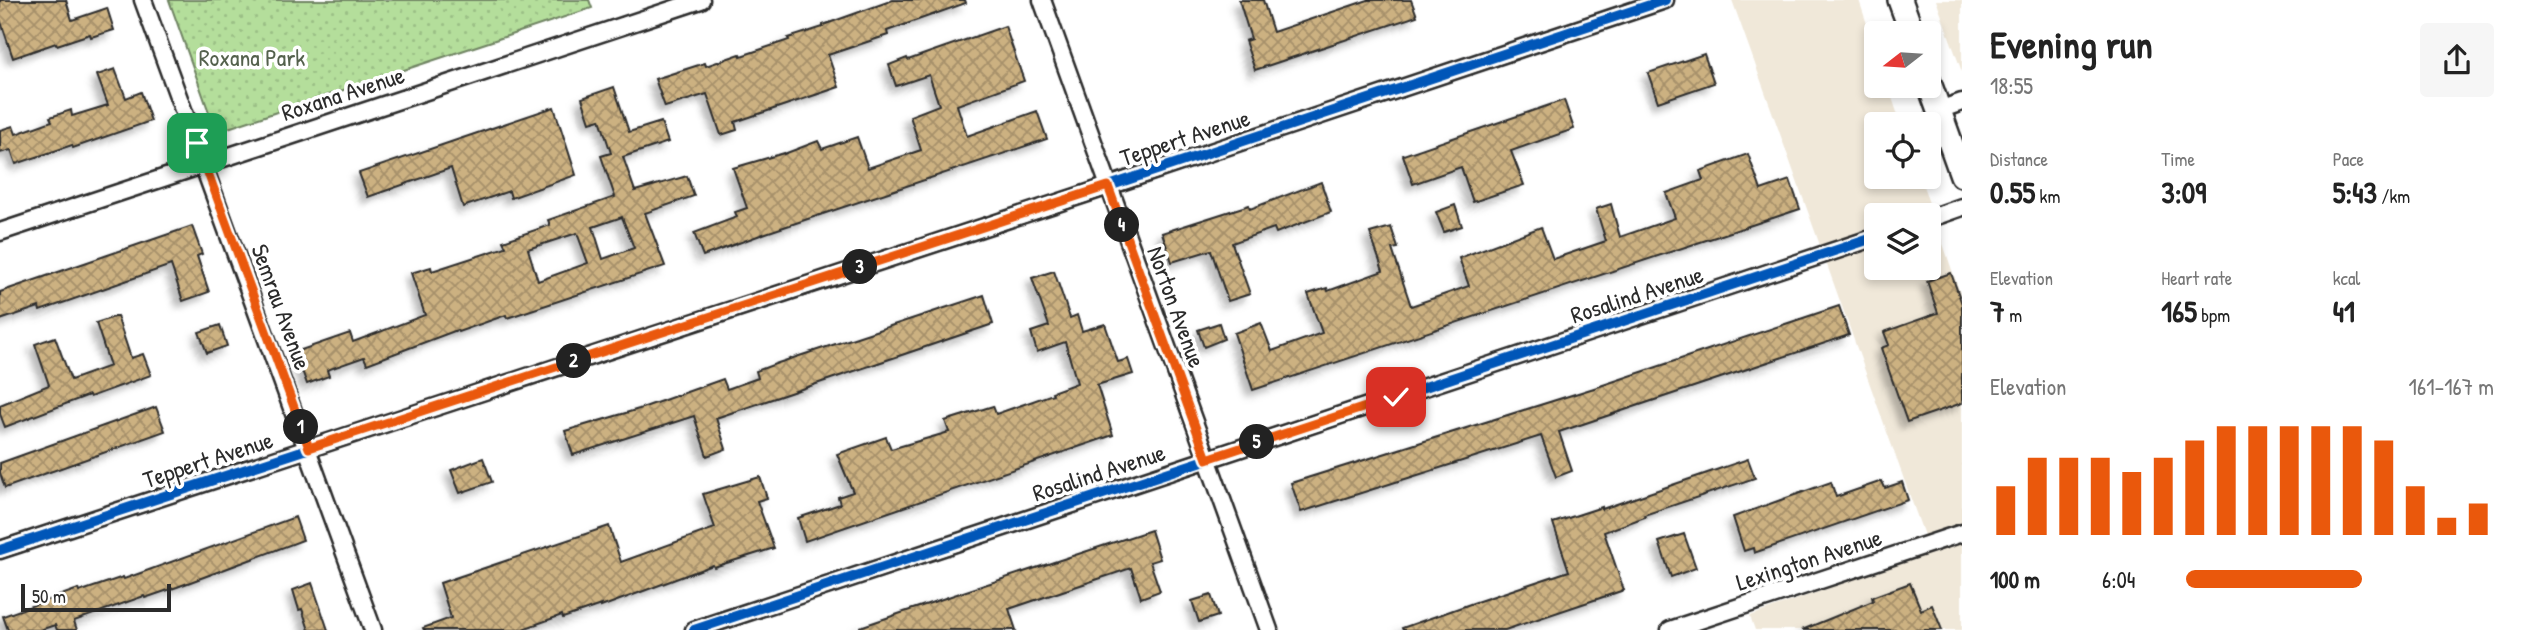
<!DOCTYPE html>
<html lang="en">
<head>
<meta charset="utf-8">
<style>
  :root { --surface:#fff; --page:#f6f6f6; --text:#222; --muted:#767676; --accent:#ea580c }
  body { margin:0; font-family:"Patrick Hand",sans-serif; background:var(--page); color:var(--text); height:100vh; display:flex; flex-direction:column; font-size:26px; white-space:nowrap }
  * { box-sizing:border-box; margin:0 }
  p { font-size:23px; color:var(--muted) }
  .icon { flex:none; width:38px; height:38px; fill:none; stroke:currentColor; stroke-width:2; stroke-linecap:round; stroke-linejoin:round }
  .map { position:relative; flex:1; overflow:hidden }
  .details { display:flex; flex-direction:column; background:var(--surface); width:560px }
  .details>* { flex:none }
  .needle { width:46px; rotate:253deg }
  .tools { position:absolute; left:1864px; top:21px; display:grid; gap:14px }
  .tools a { display:grid; place-items:center; width:77px; height:77px; border-radius:7px; background:var(--surface); box-shadow:0 4px 10px #0003; font-size:35px }
  .scale { position:absolute; left:21px; bottom:18px; width:150px; box-sizing:border-box; padding-left:7px; border:4px solid #2b2b2b; border-top:0; font-size:19px; line-height:24px; white-space:nowrap; color:#2b2b2b; -webkit-text-stroke:5px #fff; paint-order:stroke }
  .pin { position:absolute; display:grid; place-items:center; width:60px; height:60px; color:#fff; margin:-30px; border-radius:14px; box-shadow:0 4px 10px #0006 }
  .km { position:absolute; width:35px; height:35px; margin:-18px; border-radius:50%; background:#222; color:#fff; font-size:19px; line-height:35px; text-align:center }
  .round { display:grid; place-items:center; flex:none; width:74px; height:74px; border-radius:7px; background:var(--page) }
  .overview { display:flex; align-items:center; justify-content:space-between; height:119px; padding:0 28px }
  h1 { font-size:38px; font-weight:700; line-height:52px }
  .metrics { display:grid; grid-template-columns:repeat(3,1fr); gap:10px; height:119px; padding:7px 28px }
  .metrics div { display:grid; align-content:center }
  .metrics b { font-size:30px; font-weight:700 }
  .metrics small { font-size:19px; font-weight:400 }
  .metrics p { font-size:19px }
  .chart { height:196px; padding:14px 28px }
  .chart p { display:flex; justify-content:space-between }
  .chart svg { width:100%; height:126px; margin-top:7px; stroke:var(--accent); stroke-width:6 }
  ul { padding:0 28px; list-style:none; font-size:23px }
  li { display:grid; grid-template-columns:112px 84px 1fr; align-items:center; height:52px }
  li i { height:18px; border-radius:9px; background:var(--accent) }
  main { display:flex; flex:1; min-height:0 }
  .map>svg:first-child { display:block }
  .built { fill:#f0e8d9; fill-rule:evenodd }
  .park { fill:url(#park-dots); stroke:#708463; stroke-width:2 }
  .building { fill:url(#building-cross-hatch); stroke:#2b2b2b; stroke-width:2; fill-rule:evenodd; filter:url(#shadow) }
  .lines { fill:none; stroke-linecap:round; stroke-linejoin:round }
  .street-casing { stroke:#2b2b2b; stroke-width:21 }
  .secondary-casing { stroke:#2b2b2b; stroke-width:28 }
  .street { stroke:#fff; stroke-width:16 }
  .secondary { stroke:#fff; stroke-width:23 }
  .cycleway-casing { stroke:#fff; stroke-width:15 }
  .cycleway { stroke:#0057b8; stroke-width:10 }
  .route-casing { stroke:#fff; stroke-width:14 }
  .route { stroke:#ea580c; stroke-width:9 }
  .labels { text-anchor:middle; stroke-width:7; stroke-linejoin:round; paint-order:stroke }
  .park-label { font-size:24px; fill:#54614d; stroke:#fff }
  .street-label { font-size:24px; fill:#2b2b2b; stroke:#fff }
</style>
</head>
<body>
<main>
<div class="map">
<svg width="1962" height="630" viewBox="0 0 1962 630">
  <defs>
    <pattern id="park-dots" width="8" height="8" patternUnits="userSpaceOnUse" patternTransform="scale(1.75)"><rect width="8" height="8" fill="#b4de9b"/><path d="M2 2h.1M6 6h.1" fill="none" stroke="#9bbf86" stroke-width="1.8" stroke-linecap="round"/></pattern>
    <pattern id="building-cross-hatch" width="8" height="8" patternUnits="userSpaceOnUse" patternTransform="scale(1.75)"><rect width="8" height="8" fill="#ccb181"/><path d="M0 0l8 8M0 8l8-8" fill="none" stroke="#a6906a"/></pattern>
    <filter id="shadow"><feDropShadow dx="-6" dy="6" stdDeviation="3.5" flood-color="#0004"/></filter>
  </defs>
  <rect width="100%" height="100%" fill="#fff"/>
  <filter id="ink" filterUnits="userSpaceOnUse"><feTurbulence type="fractalNoise" baseFrequency=".0143" numOctaves="2"/><feDisplacementMap in="SourceGraphic" scale="14" xChannelSelector="R" yChannelSelector="G"/><feConvolveMatrix kernelMatrix="1 2 1 2 8 2 1 2 1" color-interpolation-filters="sRGB"/></filter>
  <g filter="url(#ink)">
    <g class="built">
      <path d="M1732 0H1859L1876 51V86H1888L1901 124H1876V177H1920L1962 299V630H1755L1750 616 1930 552ZM1876 215H1928V268H1876Z"/>
      <polygon points="1936,0 1962,0 1962,72"/>
    </g>
    <polygon class="park" points="169,0 589,0 592,8 216,132"/>
    <g class="building">
      <polygon points="0,0 66,0 72,20 107,8 114,30 91,37 90,34 57,45 56,43 13,58 0,19"/>
      <polygon points="893,0 965,0 966,3 887,31 888,35 828,55 839,87 735,122 737,130 721,135 707,94 665,107 655,79 705,63 706,66 740,54 741,56 789,40 788,38 823,27 823,25"/>
      <polygon points="1239,0 1263,0 1273,32 1368,0 1411,0 1417,16 1255,70 1245,41 1251,39"/>
      <polygon points="1005,26 1024,81 957,105 967,136 1037,111 1047,139 766,233 703,256 694,233 737,217 735,212 747,208 733,168 784,153 784,154 818,141 822,149 857,137 868,168 921,150 910,116 939,105 929,75 896,86 889,65 907,58 908,60"/>
      <polygon points="1704,54 1714,83 1658,102 1648,73"/>
      <polygon points="115,69 126,98 141,92 151,121 73,148 72,145 16,164 11,150 0,153 0,130 13,126 16,134 52,121 50,117 71,110 72,116 108,105 97,75"/>
      <path d="M614 87 629 132 661 122 668 142 623 157 635 191 687 176 694 196 645 213 665 266 507 318 506 315 458 332 457 330 367 364 364 357 327 370 329 376 307 384 295 352 350 333 353 342 425 315 411 273 431 267 432 271 506 247 503 241 550 225 548 220 615 197 601 156 611 153 600 119 590 122 582 98ZM622 217 634 248 603 259 593 227ZM577 233 588 263 538 281 528 249Z"/>
      <polygon points="1564,100 1574,129 1511,151 1524,185 1473,202 1461,167 1413,184 1403,155"/>
      <polygon points="554,107 576,175 511,198 509,191 463,207 451,168 368,197 359,173"/>
      <polygon points="1748,154 1761,190 1790,180 1800,209 1253,390 1234,333 1261,323 1272,351 1322,333 1308,294 1327,288 1328,291 1383,271 1370,233 1391,227 1398,248 1392,249 1411,306 1469,286 1459,258 1541,227 1553,259 1606,241 1596,209 1611,204 1620,237 1675,218 1666,193 1703,180 1700,171"/>
      <polygon points="1321,182 1331,212 1276,233 1274,228 1232,243 1250,294 1228,301 1211,250 1172,262 1162,233 1249,205 1250,209"/>
      <polygon points="1455,205 1462,226 1444,232 1436,212"/>
      <polygon points="192,226 202,254 197,256 209,292 183,301 171,265 40,311 39,307 0,320 0,292"/>
      <polygon points="1054,271 1070,318 1077,315 1082,331 1105,324 1118,362 1128,359 1133,374 1097,385 1113,435 805,541 798,518 840,504 838,497 853,492 837,454 886,437 891,449 949,432 945,421 993,406 996,414 1053,394 1052,392 1077,383 1065,342 1037,352 1031,332 1049,326 1032,278"/>
      <polygon points="1951,273 1962,304 1962,403 1907,422 1881,348 1889,345 1884,332 1938,313 1927,281"/>
      <polygon points="984,295 993,324 716,418 726,449 707,456 694,416 573,455 565,431 639,409 723,379 727,389 758,378 756,371 778,363"/>
      <polygon points="1839,306 1849,335 1559,432 1572,471 1556,477 1541,436 1301,512 1291,483 1594,388"/>
      <polygon points="117,316 131,358 143,354 151,375 90,397 89,395 5,427 0,414 0,405 49,385 35,344 55,337 71,380 110,366 96,323"/>
      <polygon points="1219,323 1224,339 1204,347 1198,330"/>
      <polygon points="220,325 227,346 207,353 199,332"/>
      <polygon points="156,407 165,431 5,488 0,473 0,463"/>
      <polygon points="483,458 492,482 460,493 451,470"/>
      <polygon points="1748,459 1755,478 1644,515 1645,517 1604,532 1624,590 1505,630 1403,630 1402,628 1473,603 1569,571 1553,523 1602,507 1602,509"/>
      <polygon points="760,477 767,498 757,501 774,548 714,567 713,565 601,607 601,605 563,618 562,615 520,630 424,630 423,628 451,618 440,583 609,526 621,562 715,528 703,494"/>
      <polygon points="1882,481 1885,488 1902,482 1908,500 1754,553 1753,548 1744,551 1733,517 1831,482 1836,497"/>
      <polygon points="295,517 303,540 177,587 145,598 144,596 74,621 77,630 57,630 55,625 40,630 8,630 3,616 78,589 79,592 123,577 124,579"/>
      <polygon points="1151,530 1160,559 1150,562 1160,591 1141,598 1131,568 1009,609 1016,630 860,630 860,627 954,595"/>
      <polygon points="1684,534 1696,568 1671,577 1659,542"/>
      <polygon points="312,583 328,630 309,630 302,609 299,610 293,590"/>
      <polygon points="1910,583 1921,610 1932,605 1942,630 1802,630 1873,601 1872,597"/>
      <polygon points="1211,595 1218,616 1199,622 1192,601"/>
    </g>
    <g class="lines">
      <defs>
        <g id="street">
          <polyline points="143,0 373,630"/>
          <polyline points="1042,0 1269,630"/>
          <polyline points="1939,110 1962,102"/>
          <polyline points="1928,219 1962,207"/>
          <polyline points="0,232 701,0"/>
          <polyline points="0,550 1088,193 1665,0"/>
          <polyline points="694,630 1876,237"/>
          <polyline points="1670,630 1962,533"/>
        </g>
        <g id="secondary">
          <polyline points="1900,0 1912,33"/>
          <polyline points="1928,80 1962,175"/>
        </g>
      </defs>
      <use href="#street" class="street-casing"/>
      <use href="#secondary" class="secondary-casing"/>
      <use href="#street" class="street"/>
      <use href="#secondary" class="secondary"/>
      <defs>
        <g id="cycleway">
          <polyline points="0,550 1088,193 1665,0"/>
          <polyline points="694,630 1876,237"/>
        </g>
      </defs>
      <use href="#cycleway" class="cycleway-casing"/>
      <use href="#cycleway" class="cycleway"/>
    </g>
  </g>
  <g class="lines" filter="url(#ink)">
    <defs>
      <polyline id="route" points="197,143 309,448 1108,186 1207,459 1396,397"/>
    </defs>
    <use href="#route" class="route-casing"/>
    <use href="#route" class="route"/>
  </g>
  <g class="labels">
    <g class="park-label">
      <text x="252" y="66">Roxana Park</text>
    </g>
    <g class="street-label">
      <text transform="translate(343 94) rotate(-18)" y="8">Roxana Avenue</text>
      <text transform="translate(1185 138) rotate(-18)" y="8">Teppert Avenue</text>
      <text transform="translate(1637 295) rotate(-18)" y="8">Rosalind Avenue</text>
      <text transform="translate(281 307) rotate(70)" y="8">Semrau Avenue</text>
      <text transform="translate(1176 307) rotate(70)" y="8">Norton Avenue</text>
      <text transform="translate(208 460) rotate(-18)" y="8">Teppert Avenue</text>
      <text transform="translate(1099 473) rotate(-18)" y="8">Rosalind Avenue</text>
      <text transform="translate(1809 560) rotate(-18)" y="8">Lexington Avenue</text>
    </g>
  </g>
</svg>
<div class="tools">
<a><svg class="needle" viewBox="-14 -14 28 28"><path d="M0-13l5 13h-10z" fill="#e53935"/><path d="M0 13l5-13h-10z" fill="#767676"/></svg></a>
<a><svg class="icon" aria-label="locate" viewBox="0 0 24 24"><circle cx="12" cy="12" r="6"/><path d="M12 2v4M12 18v4M2 12h4M18 12h4"/></svg></a>
<a><svg class="icon" aria-label="layers" viewBox="0 0 24 24"><path d="M12 4l9 5-9 5-9-5zM3 14l9 5 9-5"/></svg></a>
</div>
<div class="scale">50 m</div>
<div class="pin" style="left:197px;top:143px;background:#1e9e55"><svg class="icon" aria-label="arrive" viewBox="0 0 24 24"><path d="M6 21V4h12l-3 4 3 4H6"/></svg></div>
<div class="pin" style="left:1396px;top:397px;background:#d93025"><svg class="icon" aria-label="check" viewBox="0 0 24 24"><path d="M5 12l5 5 9-10"/></svg></div>
<b class="km" style="left:301px;top:427px">1</b>
<b class="km" style="left:574px;top:361px">2</b>
<b class="km" style="left:860px;top:267px">3</b>
<b class="km" style="left:1122px;top:225px">4</b>
<b class="km" style="left:1257px;top:442px">5</b>
</div>
<section class="details">
<div class="overview"><div><h1>Evening run</h1><p>18:55</p></div><a class="round"><svg class="icon" aria-label="share" viewBox="0 0 24 24"><path d="M12 15V3M7 8l5-5 5 5M5 13v7h14v-7"/></svg></a></div>
<div class="metrics">
<div><p>Distance</p><b>0.55<small> km</small></b></div>
<div><p>Time</p><b>3:09</b></div>
<div><p>Pace</p><b>5:43<small> /km</small></b></div>
</div>
<div class="metrics">
<div><p>Elevation</p><b>7<small> m</small></b></div>
<div><p>Heart rate</p><b>165<small> bpm</small></b></div>
<div><p>kcal</p><b>41</b></div>
</div>
<div class="chart"><p><span>Elevation</span>161–167 m</p>
<svg viewBox="0 0 160 44" preserveAspectRatio="none"><path d="M5 44V27M15 44V17M25 44V17M35 44V17M45 44V22M55 44V17M65 44V11M75 44V6M85 44V6M95 44V6M105 44V6M115 44V6M125 44V11M135 44V27M145 44V38M155 44V33"/></svg>
</div>
<ul>
<li><b>100 m</b>6:04<i style="width:57%"></i></li>
</ul>
</section>
</main>
</body>
</html>
